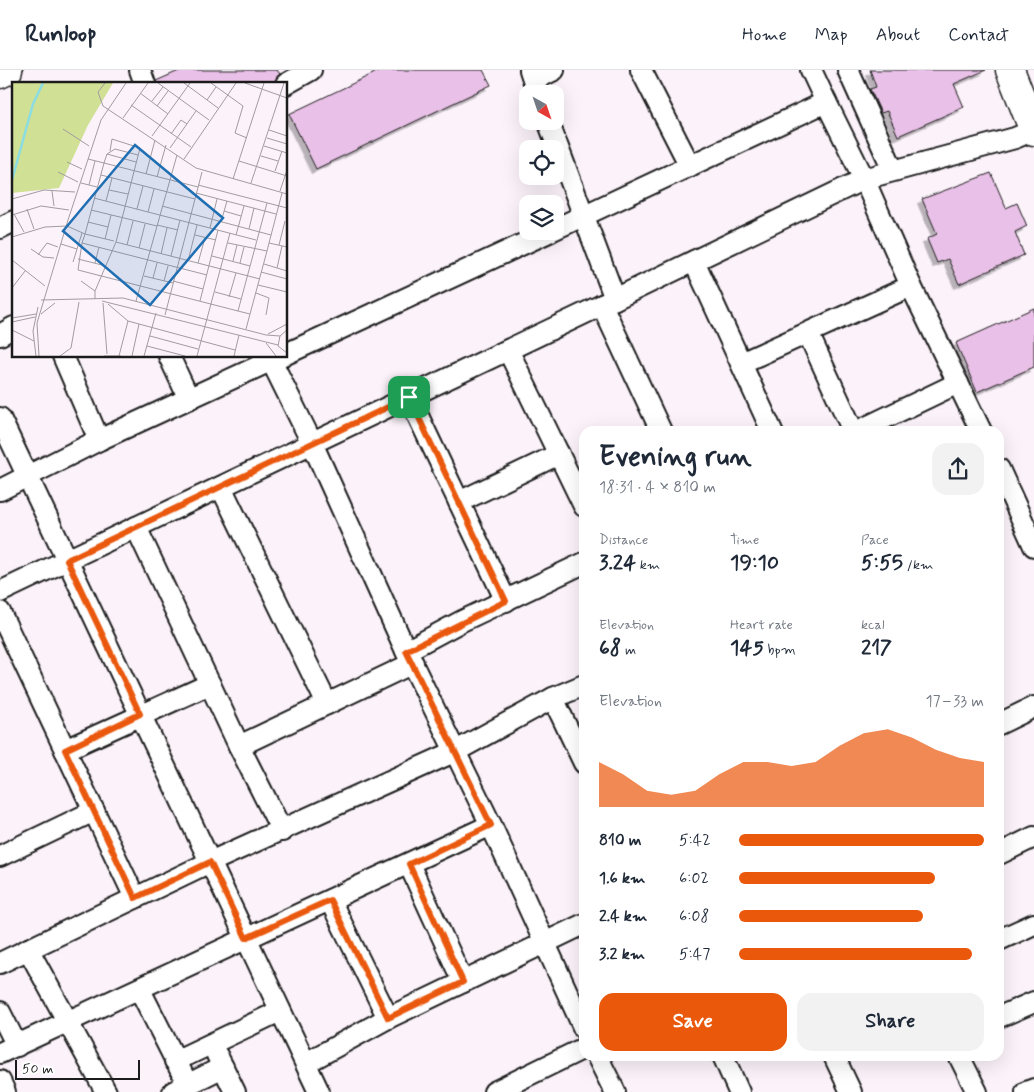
<!DOCTYPE html>
<html lang="en">
<head>
<meta charset="utf-8">
<style>
  :root { --surface:#fff; --page:#f2f2f3; --text:#1f2937; --muted:#747a83; --line:#e0e1e3; --accent:#ea580c }
  body { margin:0; font-family:Mynerve,sans-serif; background:var(--page); color:var(--text); height:100vh; display:flex; flex-direction:column; font-size:19px; white-space:nowrap }
  * { box-sizing:border-box; margin:0 }
  p { font-size:16px; color:var(--muted) }
  .icon { flex:none; width:28px; height:28px; fill:none; stroke:currentColor; stroke-width:2; stroke-linecap:round; stroke-linejoin:round }
  .map { position:relative; flex:1; overflow:hidden }
  .side { position:absolute; left:579px; top:356px; width:425px; height:635px; display:flex; flex-direction:column; background:var(--surface); border-radius:15px; box-shadow:0 5px 20px #0002 }
  .side>* { flex:none }
  .needle { width:32px; rotate:140deg }
  .controls { position:absolute; left:519px; top:15px; display:grid; gap:10px }
  .controls a { display:grid; place-items:center; width:45px; height:45px; border-radius:10px; background:var(--surface); box-shadow:0 5px 20px #0002; font-size:25px }
  .scale { position:absolute; left:15px; bottom:12px; width:125px; box-sizing:border-box; padding-left:5px; border:2px solid #1c1c1c; border-top:0; font-size:14px; line-height:18px; white-space:nowrap; color:#1c1c1c; -webkit-text-stroke:4px #fff; paint-order:stroke }
  .pin { position:absolute; display:grid; place-items:center; width:42px; height:42px; color:#fff; margin:-21px; border-radius:10px; box-shadow:0 2px 8px #0006 }
  .round { display:grid; place-items:center; flex:none; width:52px; height:52px; border-radius:15px; background:var(--page) }
  .head { display:flex; align-items:center; justify-content:space-between; height:85px; padding:0 20px }
  h1 { font-size:28px; font-weight:800; line-height:38px }
  .figures { display:grid; grid-template-columns:repeat(3,1fr); gap:8px; height:85px; padding:5px 20px }
  .figures div { display:grid; align-content:center }
  .figures b { font-size:21px; font-weight:800 }
  .figures small { font-size:14px; font-weight:400 }
  .figures p { font-size:14px }
  .chart { height:140px; padding:10px 20px }
  .chart p { display:flex; justify-content:space-between }
  .chart svg { width:100%; height:90px; margin-top:5px; fill:var(--accent); opacity:.7 }
  .cta { display:flex; gap:10px; margin-top:auto; padding:10px 20px }
  .cta a { flex:1; height:58px; border-radius:15px; background:var(--accent); color:#fff; font-size:20px; font-weight:800; line-height:58px; text-align:center }
  .cta a+a { background:var(--page); color:var(--text) }
  ul { padding:0 20px; list-style:none; font-size:16px }
  li { display:grid; grid-template-columns:80px 60px 1fr; align-items:center; height:38px }
  li i { height:12px; border-radius:6px; background:var(--accent) }
  header { display:flex; align-items:center; gap:30px; box-sizing:border-box; height:70px; padding:0 25px; background:var(--surface); border-bottom:1px solid var(--line) }
  header strong { font-size:24px }
  nav { display:flex; gap:28px; margin-inline-start:auto; font-size:18px }
  .map>svg:first-child { display:block }
  .building { fill:#e9c0e7; stroke:#1c1c1c; filter:url(#shadow) }
  .lines { fill:none; stroke-linecap:round; stroke-linejoin:round }
  .street-casing { stroke:#1c1c1c; stroke-width:24 }
  .secondary-casing { stroke:#1c1c1c; stroke-width:31 }
  .street { stroke:#fff; stroke-width:20 }
  .secondary { stroke:#fff; stroke-width:28 }
  .route-casing { stroke:#fff; stroke-width:10 }
  .route { stroke:#ea580c; stroke-width:6 }
  .inset-river { fill:none; stroke:#8cdde2; stroke-width:2.5 }
  .inset-road { fill:none; stroke:#a29ca1; stroke-width:1 }
  .view { fill:#1f6fb2; fill-opacity:0.15; stroke:#1f6fb2; stroke-width:2.5 }
  .inset-edge { fill:none; stroke:#1c1c1c; stroke-width:2.5 }
</style>
</head>
<body>
<header>
<strong>Runloop</strong>
<nav><a>Home</a><a>Map</a><a>About</a><a>Contact</a></nav>
</header>
<div class="map">
<svg width="1034" height="1022" viewBox="0 0 1034 1022">
  <defs>
    <filter id="shadow"><feDropShadow dx="-4.5" dy="4.5" stdDeviation="0" flood-color="#0004"/></filter>
  </defs>
  <rect width="100%" height="100%" fill="#fbf2fa"/>
  <filter id="ink" filterUnits="userSpaceOnUse"><feTurbulence type="fractalNoise" baseFrequency=".02" numOctaves="2"/><feDisplacementMap in="SourceGraphic" scale="10" xChannelSelector="R" yChannelSelector="G"/><feConvolveMatrix kernelMatrix="1 2 1 2 8 2 1 2 1" color-interpolation-filters="sRGB"/></filter>
  <g filter="url(#ink)">
    <g class="building">
      <polygon points="181,0 277,0 280,4 274,14 157,14 156,11"/>
      <polygon points="381,0 483,0 491,15 316,99 289,44"/>
      <polygon points="870,0 986,0 954,14 964,37 898,66 887,41 881,43 870,19 876,17"/>
      <polygon points="991,103 1006,138 1017,133 1027,156 1015,162 1024,185 959,214 948,189 937,193 927,169 937,164 922,129"/>
      <polygon points="1034,238 1034,297 977,322 956,273"/>
    </g>
    <g class="lines">
      <defs>
        <g id="street">
          <polyline points="140,0 145,14"/>
          <polyline points="530,0 538,24"/>
          <polyline points="641,0 690,96"/>
          <polyline points="811,0 826,32"/>
          <polyline points="848,0 893,100"/>
          <polyline points="534,10 554,0"/>
          <polyline points="286,14 311,0"/>
          <polyline points="548,51 615,229 602,235 661,361"/>
          <polyline points="0,158 14,151"/>
          <polyline points="555,159 826,32 864,109 615,229"/>
          <polyline points="694,191 772,361"/>
          <polyline points="808,263 853,361"/>
          <polyline points="0,265 14,257"/>
          <polyline points="508,280 584,436"/>
          <polyline points="286,284 551,161"/>
          <polyline points="63,286 99,370"/>
          <polyline points="169,286 189,329"/>
          <polyline points="269,286 312,373 406,581 491,755 584,959"/>
          <polyline points="741,293 911,216"/>
          <polyline points="409,327 506,531"/>
          <polyline points="0,348 319,1022"/>
          <polyline points="858,361 958,313"/>
          <polyline points="981,361 911,216 864,109 1015,68 1034,60"/>
          <polyline points="999,399 1034,476"/>
          <polyline points="221,417 327,634"/>
          <polyline points="0,420 99,370 281,286"/>
          <polyline points="459,432 559,384"/>
          <polyline points="136,457 239,676 282,761"/>
          <polyline points="0,522 602,235"/>
          <polyline points="0,542 135,828"/>
          <polyline points="406,581 462,551 584,493"/>
          <polyline points="553,628 584,693"/>
          <polyline points="999,654 1034,637"/>
          <polyline points="239,676 413,593"/>
          <polyline points="65,680 210,614"/>
          <polyline points="999,784 1034,767"/>
          <polyline points="0,786 94,741"/>
          <polyline points="409,794 463,912"/>
          <polyline points="330,830 388,948"/>
          <polyline points="999,870 1034,854"/>
          <polyline points="28,879 106,1022"/>
          <polyline points="0,893 210,792 456,681 553,628 584,615"/>
          <polyline points="140,920 188,1015"/>
          <polyline points="0,942 17,976"/>
          <polyline points="999,947 1034,932"/>
          <polyline points="0,983 491,755"/>
          <polyline points="217,985 235,1022"/>
          <polyline points="597,986 615,1022"/>
          <polyline points="723,986 739,1022"/>
          <polyline points="834,986 851,1022"/>
          <polyline points="959,986 977,1022"/>
          <polyline points="175,991 280,941"/>
          <polyline points="306,993 388,948 584,854"/>
          <polyline points="0,1011 5,1022"/>
          <polyline points="173,1022 223,997"/>
          <polyline points="494,1022 584,978"/>
          <polyline points="1026,1022 1034,1019"/>
        </g>
        <g id="secondary">
          <polyline points="1010,0 1034,61"/>
          <polyline points="0,4 8,0"/>
        </g>
      </defs>
      <use href="#street" class="street-casing"/>
      <use href="#secondary" class="secondary-casing"/>
      <use href="#street" class="street"/>
      <use href="#secondary" class="secondary"/>
    </g>
  </g>
  <g class="lines" filter="url(#ink)">
    <defs>
      <polygon id="route" points="409,327 506,531 406,581 491,755 409,794 463,912 388,948 330,830 246,868 210,792 135,828 65,680 140,644 67,490"/>
    </defs>
    <use href="#route" class="route-casing"/>
    <use href="#route" class="route"/>
  </g>
  <g transform="translate(12 12)">
    <rect width="275" height="275" fill="#fbf2fa"/>
    <path d="M0 1H101L76 43 47 106 0 111Z" fill="#d0e094"/>
    <path class="inset-river" d="M0 98 21 22 31 1"/>
    <path class="inset-road" d="M93 1 86 10 91 24 184 86 275 112M146 1 197 38M172 1 206 26M199 1 231 24 223 51 235 56M233 1 275 16M128 11 156 32M195 18 204 5M140 19 151 5M119 23 179 65M145 24 156 9M111 36 136 1M51 47 77 64M257 48 275 54M159 52 169 38 175 42M140 54 178 1M255 56 275 62M252 64 275 71M158 66 184 29M95 72 124 80M249 74 266 79M76 77 92 81 95 72 103 67 126 73M172 77 224 1M227 79 275 94M55 80 70 87M263 89 270 69M46 90 66 100M134 92 143 58M89 93 183 117M145 95 154 63M221 97 252 1M69 101 85 105M239 101 272 1M77 103 83 79M186 103 275 126M97 108 116 112M40 109 42 124M268 109 275 88M184 111 264 132M82 116 244 158M0 117 32 108 63 110M94 119 100 96M150 124 259 153M15 127 22 147M125 127 131 104M79 128 145 144M212 129 229 134M136 130 142 107M2 132 12 150M0 133 29 124 57 128M76 140 96 145M209 140 215 119M145 143 166 148M198 146 205 117M237 147 242 126M183 153 204 158M224 153 232 124M0 155 33 145 55 144 73 152 92 81 186 105M93 157 99 133M102 159 73 152 70 161 195 193M104 160 248 197M70 161 66 188 226 229M216 161 255 169 238 232M257 161 270 111M49 162 65 167M115 163 121 139M267 163 273 139M127 166 133 142M19 167 31 175 42 176M255 169 257 161 275 165M149 172 155 146M26 173 35 161 46 165M159 174 168 138M200 174 238 184M66 177 94 184M0 178 33 204M176 179 185 143M221 179 225 163M61 180 70 151M83 181 87 165M186 181 193 156M228 181 232 165M252 182 275 189M265 186 270 164M249 190 275 197M132 194 161 201M141 196 145 181M69 199 83 209M152 199 156 184M161 199 191 207M246 203 275 210M0 206 13 189M203 210 229 217M244 211 257 216 254 233M217 215 224 191M83 217V209L104 160 128 66 100 57 98 69M29 218 111 216 254 253 268 254 275 248M90 219 266 263M124 219 165 73M188 219 206 148M91 221 95 272M96 222 116 239 107 274M29 232 43 221M153 233 190 90M0 236 24 232M116 239 223 268M0 240 23 235M234 247 238 232 226 229 255 121M0 248 22 259M256 252 275 242M138 254 186 267M268 254 266 264 275 271M254 261 264 274M135 264 173 274M24 274 21 249 26 225M27 274 25 241 56 138 89 38 114 1M48 274 59 266 67 220M92 274H109M120 274 127 242M132 274 144 231M185 274 218 151M222 274 227 253"/>
    <path class="view" d="M123 63 211 136 138 223 51 149Z"/>
    <rect width="275" height="275" class="inset-edge"/>
  </g>
</svg>
<div class="controls">
<a><svg class="needle" viewBox="-14 -14 28 28"><path d="M0-13l5 13h-10z" fill="#e53935"/><path d="M0 13l5-13h-10z" fill="#747a83"/></svg></a>
<a><svg class="icon" aria-label="locate" viewBox="0 0 24 24"><circle cx="12" cy="12" r="6"/><path d="M12 2v4M12 18v4M2 12h4M18 12h4"/></svg></a>
<a><svg class="icon" aria-label="layers" viewBox="0 0 24 24"><path d="M12 4l9 5-9 5-9-5zM3 14l9 5 9-5"/></svg></a>
</div>
<div class="scale">50 m</div>
<div class="pin" style="left:409px;top:327px;background:#1e9e55"><svg class="icon" aria-label="arrive" viewBox="0 0 24 24"><path d="M6 21V4h12l-3 4 3 4H6"/></svg></div>
<section class="side">
<div class="head"><div><h1>Evening run</h1><p>18:31 · 4 × 810 m</p></div><a class="round"><svg class="icon" aria-label="share" viewBox="0 0 24 24"><path d="M12 15V3M7 8l5-5 5 5M5 13v7h14v-7"/></svg></a></div>
<div class="figures">
<div><p>Distance</p><b>3.24<small> km</small></b></div>
<div><p>Time</p><b>19:10</b></div>
<div><p>Pace</p><b>5:55<small> /km</small></b></div>
</div>
<div class="figures">
<div><p>Elevation</p><b>68<small> m</small></b></div>
<div><p>Heart rate</p><b>145<small> bpm</small></b></div>
<div><p>kcal</p><b>217</b></div>
</div>
<div class="chart"><p><span>Elevation</span>17–33 m</p>
<svg viewBox="0 0 160 44" preserveAspectRatio="none"><path d="M0 44V22L10 28L20 36L30 38L40 36L50 28L60 22L70 22L80 24L90 22L100 14L110 8L120 6L130 10L140 16L150 20L160 22V44z"/></svg>
</div>
<ul>
<li><b>810 m</b>5:42<i style="width:100%"></i></li>
<li><b>1.6 km</b>6:02<i style="width:80%"></i></li>
<li><b>2.4 km</b>6:08<i style="width:75%"></i></li>
<li><b>3.2 km</b>5:47<i style="width:95%"></i></li>
</ul>
<div class="cta"><a>Save</a><a>Share</a></div>
</section>
</div>
</body>
</html>
